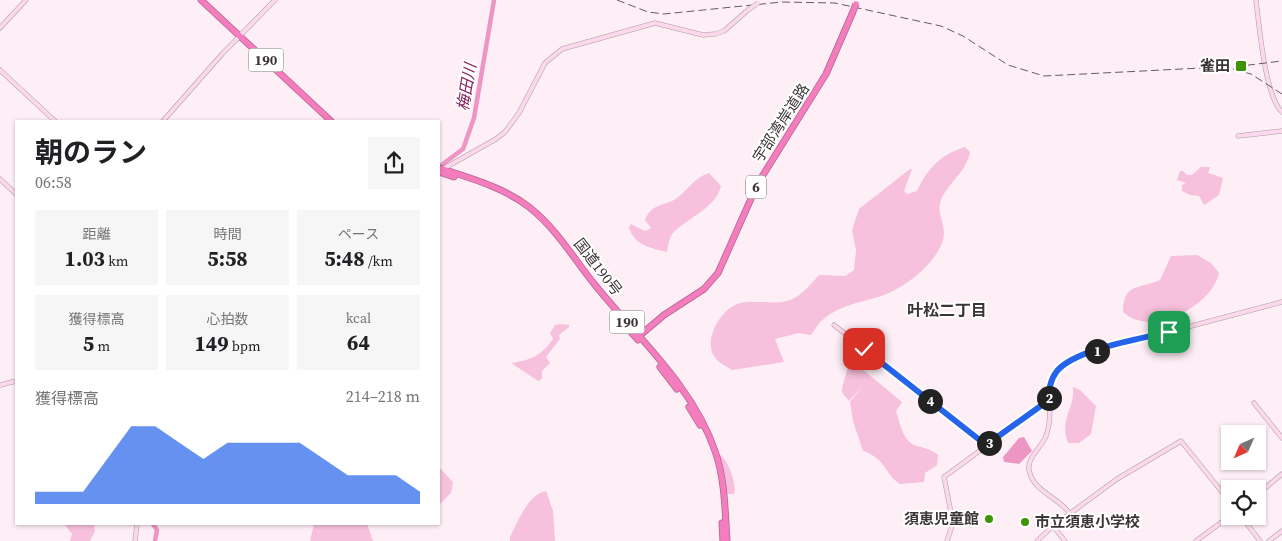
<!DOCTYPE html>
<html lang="ja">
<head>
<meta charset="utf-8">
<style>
  :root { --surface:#fff; --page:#f6f6f6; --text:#202124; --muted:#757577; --accent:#2563eb }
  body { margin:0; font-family:"Source Serif 4","Noto Sans JP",serif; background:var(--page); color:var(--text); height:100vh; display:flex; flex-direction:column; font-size:19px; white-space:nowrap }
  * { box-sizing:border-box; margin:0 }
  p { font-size:16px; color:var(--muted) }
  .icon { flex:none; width:28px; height:28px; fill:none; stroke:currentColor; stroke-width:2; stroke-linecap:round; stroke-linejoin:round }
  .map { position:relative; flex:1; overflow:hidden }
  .panel { position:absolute; left:15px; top:120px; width:425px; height:405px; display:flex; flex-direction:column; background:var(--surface); border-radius:0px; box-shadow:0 1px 4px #0004 }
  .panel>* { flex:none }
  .needle { width:32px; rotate:225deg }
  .buttons { position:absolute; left:1221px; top:425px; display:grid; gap:10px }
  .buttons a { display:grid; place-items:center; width:45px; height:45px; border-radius:0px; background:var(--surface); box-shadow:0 1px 4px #0004; font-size:25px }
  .pin { position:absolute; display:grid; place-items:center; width:42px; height:42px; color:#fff; margin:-21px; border-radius:10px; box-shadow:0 2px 8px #0006 }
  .km { position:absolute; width:25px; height:25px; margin:-12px; border-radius:50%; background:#222; color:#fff; font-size:14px; line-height:25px; text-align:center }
  .round { display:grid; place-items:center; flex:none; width:52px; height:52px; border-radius:0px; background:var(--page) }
  .head { display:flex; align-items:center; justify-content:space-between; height:85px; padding:0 20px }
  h1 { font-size:28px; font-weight:700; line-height:38px }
  .metrics { display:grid; grid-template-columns:repeat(3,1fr); gap:8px; height:85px; padding:5px 20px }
  .metrics div { display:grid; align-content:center; border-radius:0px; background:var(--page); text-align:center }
  .metrics b { font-size:21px; font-weight:700 }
  .metrics small { font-size:14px; font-weight:400 }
  .metrics p { font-size:14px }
  .chart { height:140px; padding:10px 20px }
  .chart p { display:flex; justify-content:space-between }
  .chart svg { width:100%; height:90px; margin-top:5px; fill:var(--accent); opacity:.7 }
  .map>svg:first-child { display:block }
  .green { fill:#f7c0dc }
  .water { fill:#ed95c3 }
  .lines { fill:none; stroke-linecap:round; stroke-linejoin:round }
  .river { stroke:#ed95c3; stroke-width:4.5 }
  .secondary-casing { stroke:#aa9ca2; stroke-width:5 }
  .highway-casing { stroke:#b3648f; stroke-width:7 }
  .secondary { stroke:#fcd8ec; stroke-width:4 }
  .highway { stroke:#f47dbe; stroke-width:5.5 }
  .rail { stroke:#645c60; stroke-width:1; stroke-dasharray:8 4; stroke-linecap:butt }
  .secondary-bridge-casing { stroke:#aa9ca2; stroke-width:5; stroke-linecap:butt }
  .highway-bridge-casing { stroke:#b3648f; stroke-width:7; stroke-linecap:butt }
  .secondary-bridge { stroke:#fcd8ec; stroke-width:4 }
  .highway-bridge { stroke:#f47dbe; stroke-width:5.5 }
  .route-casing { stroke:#fff; stroke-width:10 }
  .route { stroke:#2563eb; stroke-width:6 }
  .poi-dot { fill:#3d9300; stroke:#fff; stroke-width:2 }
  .labels { text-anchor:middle; stroke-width:4; stroke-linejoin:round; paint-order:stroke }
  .shield { fill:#fff; stroke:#767274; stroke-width:1 }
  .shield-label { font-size:14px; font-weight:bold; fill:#3b3538 }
  .poi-label { font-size:15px; font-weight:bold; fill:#3b3538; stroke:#fff; text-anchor:end }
  .street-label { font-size:15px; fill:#3b3538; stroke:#fff }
  .water-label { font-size:16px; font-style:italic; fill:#892361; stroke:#fff }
  .neighbourhood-label { font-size:16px; font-weight:bold; fill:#3b3538; stroke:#fff }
</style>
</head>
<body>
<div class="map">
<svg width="1282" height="541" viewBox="0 0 1282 541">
  <rect width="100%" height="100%" fill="#feeff6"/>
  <g class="green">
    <path d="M965 147 970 152C967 171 948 183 941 200 934 217 953 227 938 251 926 272 898 292 875 298 857 303 841 306 826 317 820 321 815 329 811 335L799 333 775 339 784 362 732 370C727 367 720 363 716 359 701 342 721 308 740 303 756 299 774 306 790 300 801 296 811 284 819 275L845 276 854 270 856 250 852 230 859 209 910 169H912L904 191 907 194 917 191C928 168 940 155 965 147Z"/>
    <polygon points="1201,167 1210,167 1208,173 1223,178 1219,195 1204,205 1199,196 1190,195 1182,191 1182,185 1186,183 1177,180 1180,171 1183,171 1187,175 1192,175"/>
    <path d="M709 173 721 186C716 208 687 218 673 233 669 238 668 246 667 252 650 248 634 245 629 227L631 224 645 231 651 228 645 220C652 202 667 206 677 198 688 190 695 177 709 173Z"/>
    <path d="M1197 255 1211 263 1219 273C1213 302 1166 329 1137 320 1132 319 1127 315 1123 312 1123 283 1139 289 1160 280L1171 256Z"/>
    <path d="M560 324 569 325V327L559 335 560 339 546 357 550 363 542 371V379L538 381 511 363C531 360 541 356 553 339L550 333 555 325Z"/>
    <path d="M850 359 902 402 896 411C900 422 902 439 914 445 923 448 929 448 938 455L937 465 925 473 924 482 900 484C884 474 887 459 863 451L853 421 850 402 863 386 849 401C847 398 843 395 842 391 841 389 849 365 850 359Z"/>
    <path d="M1073 387 1080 390 1096 406 1091 434 1079 443H1068C1059 420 1075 408 1073 387Z"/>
    <path d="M719 454C728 459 737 484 734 494H728L726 490Z"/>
    <polygon points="439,467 453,482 451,493 439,505"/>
    <path d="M546 491 553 511 555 541H510V537C518 522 527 495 546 491Z"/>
    <polygon points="61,524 94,524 95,531 90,541 70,541 72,534 65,525"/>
    <polygon points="314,524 367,524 373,541 310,541"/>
  </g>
  <polygon class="water" points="1024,437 1032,451 1019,464 1004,462 1003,457 1019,438"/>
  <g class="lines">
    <g class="river">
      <polyline points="439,167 463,149 474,118 494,0"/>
      <polyline points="153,524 157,530 155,541"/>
    </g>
    <defs>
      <g id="secondary">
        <path d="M1256 0C1259 24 1265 97 1282 112"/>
        <polyline points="0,28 26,0"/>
        <polyline points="0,70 55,121"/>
        <polyline points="163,121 223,53 275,0"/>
        <polyline points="1238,136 1282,131"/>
        <polyline points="443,169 496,139 505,132 519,113 545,63 562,49 655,23 703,35 715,34 724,31 748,10"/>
        <polyline points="0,179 16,194"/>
        <polyline points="834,325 986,445"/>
        <polyline points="0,385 16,381"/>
        <polyline points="1254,403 1282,438"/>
        <polyline points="1258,494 1282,474"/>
        <path d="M1070 514C1059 497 1033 492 1029 470 1027 457 1042 447 1046 436 1059 400 1030 378 1082 355L1282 302"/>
        <polyline points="1241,516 1260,541"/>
        <polyline points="1053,526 1065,541"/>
        <polyline points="135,541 137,524"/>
        <polyline points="947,541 953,523 944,477 1049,400"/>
        <polyline points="1037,541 1053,526 1117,479 1181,441 1230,502"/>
        <polyline points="1196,541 1230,516"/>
        <polyline points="1269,541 1282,531"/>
      </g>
      <g id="highway">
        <polyline points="201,0 331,121"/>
        <path d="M439 168C470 178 503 187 529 207 556 228 574 259 595 285 637 337 693 386 715 451 725 479 725 511 727 541"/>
        <polyline points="439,172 454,177"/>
        <polyline points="619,319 638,340"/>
        <polyline points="638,337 664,315 704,289 718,273 758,183 826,74 852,14"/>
        <polyline points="660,367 677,389"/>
        <polyline points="689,407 700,425"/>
        <polyline points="722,523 723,541"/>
      </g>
    </defs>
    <use href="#secondary" class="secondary-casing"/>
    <use href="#highway" class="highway-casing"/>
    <use href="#secondary" class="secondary"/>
    <use href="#highway" class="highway"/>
    <g class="rail">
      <polyline points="617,0 648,12 664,14 782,2 835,3 941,26 963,36 1008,65 1044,76 1241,66 1282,61"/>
      <polyline points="1233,69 1251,74 1282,94"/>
    </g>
    <defs>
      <polyline id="secondary-bridge" points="748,10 758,3"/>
      <polyline id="highway-bridge" points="852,14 856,4"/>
    </defs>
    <use href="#secondary-bridge" class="secondary-bridge-casing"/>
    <use href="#highway-bridge" class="highway-bridge-casing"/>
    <use href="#secondary-bridge" class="secondary-bridge"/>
    <use href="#highway-bridge" class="highway-bridge"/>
  </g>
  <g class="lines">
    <defs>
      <path id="route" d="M864 349 986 445 1049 400C1049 389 1050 380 1057 371 1076 349 1140 339 1169 332"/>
    </defs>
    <use href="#route" class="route-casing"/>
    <use href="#route" class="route"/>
  </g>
  <g class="poi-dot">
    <rect x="1235" y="60" width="12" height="12" rx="2.5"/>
    <circle cx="989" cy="519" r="5"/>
    <circle cx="1025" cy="522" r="5"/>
  </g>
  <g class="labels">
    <g class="shield">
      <rect x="248.5" y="48.5" width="35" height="23" rx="4"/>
      <rect x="746" y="175.5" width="20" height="23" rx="4"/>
      <rect x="609.5" y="310.5" width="35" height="23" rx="4"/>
    </g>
    <g class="shield-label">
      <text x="266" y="65">190</text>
      <text x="756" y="192">6</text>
      <text x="627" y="327">190</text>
    </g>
    <g class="poi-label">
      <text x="1230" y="71">雀田</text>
      <text x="979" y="524">須恵児童館</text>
      <text x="1035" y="527" text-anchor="start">市立須恵小学校</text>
    </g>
    <g class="street-label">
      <text transform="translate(781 123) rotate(-57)" y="5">宇部湾岸道路</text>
      <text transform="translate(598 267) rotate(52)" y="5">国道190号</text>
    </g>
    <g class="water-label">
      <text transform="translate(466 87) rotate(-80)" y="6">梅田川</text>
    </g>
    <g class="neighbourhood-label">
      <text x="947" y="316">叶松二丁目</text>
    </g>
  </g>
</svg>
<div class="buttons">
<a><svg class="needle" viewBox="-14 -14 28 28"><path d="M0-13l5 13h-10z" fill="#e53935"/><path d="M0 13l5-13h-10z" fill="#757577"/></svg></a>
<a><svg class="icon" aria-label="locate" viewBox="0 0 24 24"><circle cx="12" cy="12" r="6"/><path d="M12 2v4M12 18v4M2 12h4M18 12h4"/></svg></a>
</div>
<div class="pin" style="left:1169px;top:332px;background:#1e9e55"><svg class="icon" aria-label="arrive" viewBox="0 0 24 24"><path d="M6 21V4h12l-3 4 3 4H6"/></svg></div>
<div class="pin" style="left:864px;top:349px;background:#d93025"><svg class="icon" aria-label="check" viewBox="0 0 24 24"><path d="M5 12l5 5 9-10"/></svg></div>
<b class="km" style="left:1097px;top:351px">1</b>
<b class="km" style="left:1049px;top:398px">2</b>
<b class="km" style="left:989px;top:443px">3</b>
<b class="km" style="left:930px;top:401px">4</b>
<section class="panel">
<div class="head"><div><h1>朝のラン</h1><p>06:58</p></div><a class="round"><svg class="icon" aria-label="share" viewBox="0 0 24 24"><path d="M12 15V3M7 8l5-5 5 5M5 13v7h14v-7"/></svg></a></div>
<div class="metrics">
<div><p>距離</p><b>1.03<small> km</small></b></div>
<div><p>時間</p><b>5:58</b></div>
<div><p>ペース</p><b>5:48<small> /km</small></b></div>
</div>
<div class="metrics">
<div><p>獲得標高</p><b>5<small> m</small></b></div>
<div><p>心拍数</p><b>149<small> bpm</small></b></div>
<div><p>kcal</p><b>64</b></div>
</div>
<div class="chart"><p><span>獲得標高</span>214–218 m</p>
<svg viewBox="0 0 160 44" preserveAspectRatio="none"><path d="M0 44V38L10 38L20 38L30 22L40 6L50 6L60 14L70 22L80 14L90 14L100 14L110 14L120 22L130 30L140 30L150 30L160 38V44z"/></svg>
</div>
</section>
</div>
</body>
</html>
